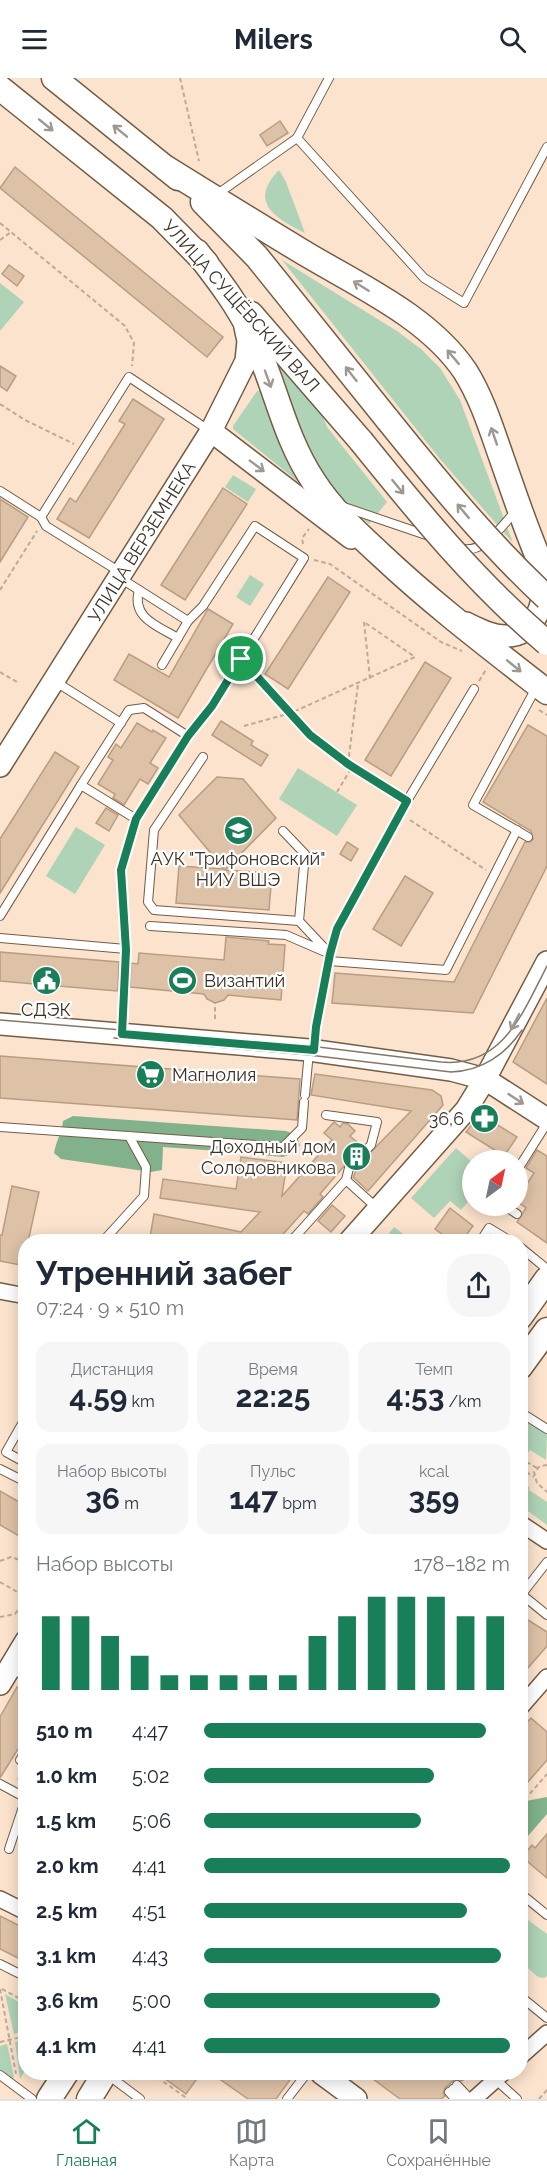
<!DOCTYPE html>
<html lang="ru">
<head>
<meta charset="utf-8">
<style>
  :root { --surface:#fff; --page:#f6f6f7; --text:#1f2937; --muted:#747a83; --line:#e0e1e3; --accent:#187f59 }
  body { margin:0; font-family:Raleway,sans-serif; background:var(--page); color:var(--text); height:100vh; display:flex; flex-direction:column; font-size:22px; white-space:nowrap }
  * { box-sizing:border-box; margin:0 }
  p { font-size:20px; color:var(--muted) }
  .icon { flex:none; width:33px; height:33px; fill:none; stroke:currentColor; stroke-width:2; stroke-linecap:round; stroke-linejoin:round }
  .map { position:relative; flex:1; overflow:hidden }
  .side { position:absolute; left:18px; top:1156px; width:510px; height:846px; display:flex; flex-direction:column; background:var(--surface); border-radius:24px; box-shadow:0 3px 15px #0003 }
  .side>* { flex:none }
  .needle { width:39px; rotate:33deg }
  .buttons { position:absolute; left:462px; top:1072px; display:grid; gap:12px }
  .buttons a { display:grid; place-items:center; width:66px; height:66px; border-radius:50%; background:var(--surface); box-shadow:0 3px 15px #0003; font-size:30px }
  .pin { position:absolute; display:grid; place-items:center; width:51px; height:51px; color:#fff; margin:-26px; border:3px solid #fff; border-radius:50%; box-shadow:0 2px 6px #0007 }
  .round { display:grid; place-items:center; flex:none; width:63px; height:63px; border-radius:24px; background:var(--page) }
  .overview { display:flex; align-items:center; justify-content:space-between; height:102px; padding:0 18px }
  h1 { font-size:33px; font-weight:700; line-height:45px }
  .metrics { display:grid; grid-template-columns:repeat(3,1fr); gap:9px; height:102px; padding:6px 18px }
  .metrics div { display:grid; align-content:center; border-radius:15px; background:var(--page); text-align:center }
  .metrics b { font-size:30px; font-weight:700 }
  .metrics small { font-size:16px; font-weight:400 }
  .metrics p { font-size:16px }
  .chart { height:168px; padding:12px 18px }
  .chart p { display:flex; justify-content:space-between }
  .chart svg { width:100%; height:108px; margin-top:6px; stroke:var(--accent); stroke-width:6 }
  ul { padding:0 18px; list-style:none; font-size:20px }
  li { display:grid; grid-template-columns:96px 72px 1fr; align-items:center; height:45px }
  li i { height:15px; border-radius:8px; background:var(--accent) }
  header { display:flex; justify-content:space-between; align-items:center; height:78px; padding:0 18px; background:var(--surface); font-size:27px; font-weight:700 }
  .tabs { display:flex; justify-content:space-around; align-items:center; height:84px; border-top:2px solid var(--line); background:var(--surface); font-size:16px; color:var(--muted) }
  .tabs a { display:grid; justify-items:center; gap:3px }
  .tabs .on { color:var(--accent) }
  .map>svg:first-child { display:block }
  .green { fill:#afd3b6 }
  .forest { fill:#81b28c }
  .building { fill:#dec2a7; stroke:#b99d83; stroke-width:1.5 }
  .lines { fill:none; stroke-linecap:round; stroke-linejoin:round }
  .lane-casing { stroke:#755c44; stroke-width:10 }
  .street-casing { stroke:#755c44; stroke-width:18 }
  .secondary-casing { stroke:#755c44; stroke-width:24 }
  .primary-casing { stroke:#755c44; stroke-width:27 }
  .path { stroke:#beaa98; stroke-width:2; stroke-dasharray:4.5 3; stroke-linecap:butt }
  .lane { stroke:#fff; stroke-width:8 }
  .street { stroke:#fff; stroke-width:15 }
  .secondary { stroke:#fff; stroke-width:21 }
  .primary { stroke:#fff; stroke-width:24 }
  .tram { stroke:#867667; stroke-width:1.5 }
  .primary-bridge-casing { stroke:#755c44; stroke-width:27; stroke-linecap:butt }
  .primary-bridge { stroke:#fff; stroke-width:24 }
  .oneway { stroke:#9e9892 }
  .route-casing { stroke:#fff; stroke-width:12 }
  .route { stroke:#187f59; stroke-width:8 }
  .labels { text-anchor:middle; stroke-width:4.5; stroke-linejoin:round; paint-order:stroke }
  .street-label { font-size:18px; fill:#3c3126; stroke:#fff }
  .poi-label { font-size:18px; fill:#3c3126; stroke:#fff }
</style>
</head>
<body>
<header><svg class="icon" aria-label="menu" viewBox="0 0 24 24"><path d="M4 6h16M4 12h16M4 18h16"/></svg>Milers<svg class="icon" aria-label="search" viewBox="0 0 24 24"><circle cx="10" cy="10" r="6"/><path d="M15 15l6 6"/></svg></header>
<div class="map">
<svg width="547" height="2021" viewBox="0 0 547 2021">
  <rect width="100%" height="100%" fill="#fbe3cd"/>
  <g class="green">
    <path d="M279 92 286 104 305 155C277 141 247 125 279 92Z"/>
    <polygon points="282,182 397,253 421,271 440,290 460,322 513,465 440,381"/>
    <polygon points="0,205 24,224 0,253"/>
    <path d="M275 281 322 336 327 349 387 424 369 446C358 436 345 426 335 414 312 386 282 317 275 281Z"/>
    <polygon points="257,313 260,313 274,347 306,410 233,351 233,348"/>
    <polygon points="233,397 256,411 248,424 225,409"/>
    <polygon points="250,497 264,506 250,528 236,519"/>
    <polygon points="298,690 357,727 337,758 279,721"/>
    <polygon points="76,749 105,767 75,816 46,798"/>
    <polygon points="456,1070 472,1084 472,1119 461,1132 450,1123 434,1140 411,1120"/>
    <polygon points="394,1149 414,1164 382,1164"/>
    <polygon points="528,1343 547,1355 546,1382 530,1372 526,1377 521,1374 520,1355"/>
    <polygon points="525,1406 530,1410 529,1412 547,1424 547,1447 521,1428 521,1413"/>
    <polygon points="520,1836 547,1856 547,1898 544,1900 538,1899 521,1884"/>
    <polygon points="5,1916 22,1926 25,1935 25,1953 14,1956"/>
    <polygon points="25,1961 25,1993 20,2001 15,1964"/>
    <polygon points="7,1966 14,1999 11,2003 0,1994 0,1968"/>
  </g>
  <g class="forest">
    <path d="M73 1038 286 1053 296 1057 300 1067 293 1075 283 1079 232 1074 163 1069 162 1092 151 1094 61 1081 54 1075C56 1063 62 1055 63 1043Z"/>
    <polygon points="547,1719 547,1736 521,1766 521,1730 526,1723"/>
  </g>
  <g class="building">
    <polygon points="280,43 288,55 267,68 260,57"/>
    <polygon points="15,89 223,259 207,279 0,110"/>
    <polygon points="9,187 24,198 17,208 2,196"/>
    <polygon points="0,288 16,298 7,313 0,308"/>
    <polygon points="133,321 164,341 89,460 57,441 70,420 76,424 125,346 119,343"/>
    <polygon points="223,410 247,426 185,522 161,507"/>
    <polygon points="0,421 28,439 0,484"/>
    <polygon points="328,499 350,514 288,611 265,596"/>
    <polygon points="208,531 233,546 178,640 114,602 129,576 169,599"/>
    <polygon points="425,584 451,600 391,698 365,682"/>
    <polygon points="221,643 253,663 251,667 268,677 261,688 212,657"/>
    <polygon points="137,645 152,654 153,652 166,660 150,685 158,690 148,706 140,701 124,727 113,720 115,716 98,706 113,682 108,679 116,666 121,670"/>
    <polygon points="528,647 547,658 547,788 473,935 332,925 335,895 454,904 525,764 530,764 533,761 531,753 483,724"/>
    <polygon points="55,674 79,689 0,815 0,761"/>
    <polygon points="217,699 243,701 276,740 225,792 272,795 269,832 176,825 179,788 224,791 179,737"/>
    <polygon points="106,730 118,737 109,753 96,745"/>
    <polygon points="347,764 358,771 351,783 340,776"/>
    <polygon points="405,798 433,815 401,868 373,851"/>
    <polygon points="226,859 269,863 268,866 285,867 281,922 228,917 224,922 215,925 207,921 204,916 130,909 131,885 138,886 139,875 224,882"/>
    <polygon points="0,874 119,884 118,909 117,913 0,903"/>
    <polygon points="547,920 547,1006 513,984"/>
    <polygon points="0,978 300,1001 297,1042 0,1020"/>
    <polygon points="315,996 432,1012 441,1018 443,1027 368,1113 353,1099 360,1084 356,1079 352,1079 320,1116 323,1119 308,1136 304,1133 276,1164 173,1164 150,1159 154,1136 241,1154 260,1134 160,1120 163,1101 236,1111 241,1079 287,1085 282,1118 332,1062 324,1055 334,1044 340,1049 343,1045 348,1046 355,1053 350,1058 362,1068 361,1076 367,1078 411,1033 311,1017"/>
    <polygon points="480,1036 517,1059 504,1078 466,1054"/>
    <polygon points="537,1072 547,1078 547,1165 517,1144 526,1130 518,1124 518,1120 534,1095 526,1090"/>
    <polygon points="12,1108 39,1114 28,1164 26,1164 26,1188 0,1183 0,1157 2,1157"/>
    <polygon points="332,1127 345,1138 331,1154 318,1143"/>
    <polygon points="450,1130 473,1148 461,1164 453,1164 435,1151"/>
    <polygon points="0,1413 26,1428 26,1462 0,1447"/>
    <polygon points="520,1537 547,1554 547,1568 520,1599"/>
    <polygon points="17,1609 26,1614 26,1658 0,1700 0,1639"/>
    <polygon points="531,1640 547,1654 547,1682 520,1713 520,1652"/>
    <polygon points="547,1756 547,1800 522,1779 532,1767 535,1770"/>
    <polygon points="0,1838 26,1851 26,1884 0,1871"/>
    <polygon points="157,1995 201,1995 186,2016"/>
    <polygon points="211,1995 295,1995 276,2021 248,2021"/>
    <polygon points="365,1995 413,1995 421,2001 427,1995 471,1995 462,2003 455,2001 445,2010 443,2015 445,2018 441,2021 400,2021"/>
  </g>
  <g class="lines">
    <defs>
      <g id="lane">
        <polyline points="297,60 424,200 464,225 547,69"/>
        <polyline points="216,117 297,60 329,0"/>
        <polyline points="0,413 41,439 129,299 210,353"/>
        <polyline points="341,428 432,459"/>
        <polyline points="41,439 46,448 120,494"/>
        <path d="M460 470C483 478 501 448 516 433"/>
        <polyline points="120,500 188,543 203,528 255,448 304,480 212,628 188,658 136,741"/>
        <path d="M139 512C131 540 158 548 178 560"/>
        <polyline points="162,587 188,543"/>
        <polyline points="56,604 121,645"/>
        <polyline points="81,707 129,632 144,630 188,658"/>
        <polyline points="283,753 305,776 299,843"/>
        <polyline points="528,759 473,727 537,608"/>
        <polyline points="0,838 81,707 136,741 121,792 126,871"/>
        <polyline points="150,848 286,857 330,876 299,843 154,832 148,824 154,752 203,679"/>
        <polyline points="0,860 126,871 122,953"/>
        <polyline points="329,883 446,892 517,752"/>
        <polyline points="314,971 316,949 330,876 337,851 407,723 474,611"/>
        <polyline points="305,1017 309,973"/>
        <polyline points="326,1037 377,1044 371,1067 366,1072"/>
        <polyline points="0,1049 283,1069 302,1050 304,1024"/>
        <polyline points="518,1091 547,1045"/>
        <polyline points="346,1102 349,1090 354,1085"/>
        <polyline points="505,1128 517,1136"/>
        <polyline points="104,1164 105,1161 144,1118 146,1089 129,1058"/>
        <polyline points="284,1164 294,1160"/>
        <polyline points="298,1164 294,1160 346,1102 377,1130"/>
        <polyline points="480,1164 489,1150 512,1164"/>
        <polyline points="520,1169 547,1191"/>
        <polyline points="520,1334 547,1351"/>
        <polyline points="26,1339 6,1374 26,1385"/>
        <polyline points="0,1391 26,1404"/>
        <polyline points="520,1515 547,1537"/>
        <polyline points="522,1516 547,1484"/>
        <polyline points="11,1590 26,1599"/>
        <polyline points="20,1682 26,1673"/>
        <polyline points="0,1706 26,1720"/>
        <polyline points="9,1771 26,1720"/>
        <polyline points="520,1815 547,1837"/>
        <polyline points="18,1830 26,1818"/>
        <polyline points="0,1886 26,1899"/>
        <polyline points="520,1918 547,1940"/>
        <polyline points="0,1997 32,2021"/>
        <polyline points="108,1997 140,2021"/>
        <polyline points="496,2002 517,2021"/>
        <polyline points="457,2007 470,2021"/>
        <polyline points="453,2011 462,2021"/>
        <polyline points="449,2014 455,2021"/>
        <polyline points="287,2021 307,1995"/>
      </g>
      <g id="street">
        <polyline points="0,1213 26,1218"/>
        <polyline points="520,1445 547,1463"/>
        <polyline points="520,1630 547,1599"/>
        <polyline points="0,1821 26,1834"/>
        <polyline points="520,1979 547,1955"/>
        <polyline points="474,2021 503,1995"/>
      </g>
      <g id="secondary">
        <polyline points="211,353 351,460"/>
        <path d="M466 545C478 551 492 558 506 558 535 559 544 525 544 502"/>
        <polyline points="0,688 211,353 246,283 248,263 245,249"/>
        <polyline points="0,946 309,972 451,992 485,1001 547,1041"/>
        <polyline points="349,1164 466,1032 485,1001 547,884"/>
        <polyline points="0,1606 26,1563"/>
        <polyline points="321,1995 356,2021"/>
      </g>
      <g id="primary">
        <polyline points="54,0 178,100"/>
        <polyline points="0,10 162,140 206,185"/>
        <path d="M166 90C211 118 256 146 301 173 357 207 428 238 465 293 482 320 491 350 502 381 516 421 529 461 547 500"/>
        <polyline points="203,124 257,179 388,342"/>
        <path d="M197 174C216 199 236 224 250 253 275 303 282 356 314 404 332 432 357 455 382 478 434 527 491 570 547 614"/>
        <polyline points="251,236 361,363"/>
        <polyline points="520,1239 547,1201"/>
        <polyline points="520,1289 547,1252"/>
        <polyline points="49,2021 66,1995"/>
        <polyline points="89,2021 105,1995"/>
      </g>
    </defs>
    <use href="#lane" class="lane-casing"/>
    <use href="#street" class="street-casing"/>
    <use href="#secondary" class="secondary-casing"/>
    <use href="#primary" class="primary-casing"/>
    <g class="path">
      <polyline points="180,0 199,83"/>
      <polyline points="0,145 125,248 134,265 132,288"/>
      <polyline points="0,162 11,154"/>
      <polyline points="0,326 25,342 74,366"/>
      <polyline points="303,466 302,460 309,451"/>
      <polyline points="314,482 330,486 441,564 462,573"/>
      <polyline points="0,512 37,453"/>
      <polyline points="364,544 370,601"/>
      <polyline points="248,589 310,657 348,686 397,717"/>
      <polyline points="0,594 17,604"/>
      <polyline points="479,603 487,590"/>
      <polyline points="539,632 547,637"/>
      <polyline points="244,648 291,635 415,579 364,544"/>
      <polyline points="348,686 358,606"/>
      <polyline points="337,714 352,689"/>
      <polyline points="410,742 486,792"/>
      <polyline points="215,941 215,925"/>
      <polyline points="520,1380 537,1390"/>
      <polyline points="547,1387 540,1388 534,1394 537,1405 547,1414"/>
      <polyline points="520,1390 534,1399"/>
      <polyline points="0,1483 11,1479 26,1484"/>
      <polyline points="0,1504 26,1519"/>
      <polyline points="0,1539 15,1536 26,1521"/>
      <polyline points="18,1702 22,1691"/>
      <polyline points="520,1727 547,1696"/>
      <polyline points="0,1911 16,1996"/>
      <polyline points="2,1911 26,1924"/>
      <polyline points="0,1964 26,1958"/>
      <polyline points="151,1995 188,2021"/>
      <polyline points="539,2021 547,2012"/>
    </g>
    <use href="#lane" class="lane"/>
    <use href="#street" class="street"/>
    <use href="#secondary" class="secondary"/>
    <use href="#primary" class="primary"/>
    <g class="tram">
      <path d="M0 942 294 966 441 984C503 990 523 934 547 888"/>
      <path d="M114 960 309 977 451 994C482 993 506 976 522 952"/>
    </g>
    <defs>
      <g id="primary-bridge">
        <path d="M388 342C438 404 488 465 547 520"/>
        <path d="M361 363C419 435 476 505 547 565"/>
      </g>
    </defs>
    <use href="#primary-bridge" class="primary-bridge-casing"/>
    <use href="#primary-bridge" class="primary-bridge"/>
  </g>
  <defs><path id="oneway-shaft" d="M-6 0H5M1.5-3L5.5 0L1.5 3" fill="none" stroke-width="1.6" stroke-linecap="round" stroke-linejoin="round" transform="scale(1.5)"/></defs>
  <g class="oneway">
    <use href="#oneway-shaft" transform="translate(46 47) rotate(39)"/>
    <use href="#oneway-shaft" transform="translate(120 53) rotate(-141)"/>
    <use href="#oneway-shaft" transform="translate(361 208) rotate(-148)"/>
    <use href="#oneway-shaft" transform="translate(453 279) rotate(-130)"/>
    <use href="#oneway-shaft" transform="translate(351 296) rotate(-128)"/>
    <use href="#oneway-shaft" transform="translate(268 301) rotate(70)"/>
    <use href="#oneway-shaft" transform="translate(494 358) rotate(-109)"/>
    <use href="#oneway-shaft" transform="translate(257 388) rotate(37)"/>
    <use href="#oneway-shaft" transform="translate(398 409) rotate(51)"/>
    <use href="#oneway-shaft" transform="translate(463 433) rotate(-130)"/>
    <use href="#oneway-shaft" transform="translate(514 588) rotate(39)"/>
    <use href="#oneway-shaft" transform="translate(515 944) rotate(118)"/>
    <use href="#oneway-shaft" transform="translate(516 1021) rotate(33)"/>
  </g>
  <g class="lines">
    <defs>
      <polygon id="route" points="241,581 310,657 348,686 407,723 337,851 330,876 316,949 314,972 122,956 126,872 121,792 136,741 188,658 212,628"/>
    </defs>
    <use href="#route" class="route-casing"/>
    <use href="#route" class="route"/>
  </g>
  <defs>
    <symbol id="university-disc" viewBox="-11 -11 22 22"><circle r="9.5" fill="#187f59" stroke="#fff"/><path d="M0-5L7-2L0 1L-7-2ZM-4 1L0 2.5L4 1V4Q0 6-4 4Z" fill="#fff"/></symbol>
    <symbol id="civic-disc" viewBox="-11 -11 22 22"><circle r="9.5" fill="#187f59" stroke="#fff"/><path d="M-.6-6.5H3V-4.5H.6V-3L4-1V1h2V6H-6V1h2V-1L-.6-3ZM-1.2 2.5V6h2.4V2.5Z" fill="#fff"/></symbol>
    <symbol id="stadium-disc" viewBox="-11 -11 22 22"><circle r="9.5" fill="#187f59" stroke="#fff"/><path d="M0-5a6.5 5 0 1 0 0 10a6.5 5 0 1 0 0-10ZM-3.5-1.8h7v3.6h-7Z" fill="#fff"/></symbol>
    <symbol id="supermarket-disc" viewBox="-11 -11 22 22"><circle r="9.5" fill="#187f59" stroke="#fff"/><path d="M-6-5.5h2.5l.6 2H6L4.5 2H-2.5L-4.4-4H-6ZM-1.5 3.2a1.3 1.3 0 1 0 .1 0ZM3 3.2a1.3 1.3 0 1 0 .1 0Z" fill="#fff"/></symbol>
    <symbol id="pharmacy-disc" viewBox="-11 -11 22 22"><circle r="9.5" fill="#187f59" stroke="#fff"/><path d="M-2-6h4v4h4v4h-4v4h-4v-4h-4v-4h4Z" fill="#fff"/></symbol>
    <symbol id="building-disc" viewBox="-11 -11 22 22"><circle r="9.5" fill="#187f59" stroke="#fff"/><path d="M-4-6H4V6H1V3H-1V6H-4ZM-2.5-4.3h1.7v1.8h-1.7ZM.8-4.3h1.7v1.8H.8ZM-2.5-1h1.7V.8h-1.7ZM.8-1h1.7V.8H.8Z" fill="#fff"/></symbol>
  </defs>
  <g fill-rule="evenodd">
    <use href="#university-disc" x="222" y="736" width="33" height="33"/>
    <use href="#civic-disc" x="30" y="886" width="33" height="33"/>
    <use href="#stadium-disc" x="166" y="886" width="33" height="33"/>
    <use href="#supermarket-disc" x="134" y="980" width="33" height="33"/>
    <use href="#pharmacy-disc" x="468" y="1024" width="33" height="33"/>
    <use href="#building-disc" x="340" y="1062" width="33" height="33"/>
  </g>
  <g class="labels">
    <g class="street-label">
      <text transform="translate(241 228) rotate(48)" y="6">УЛИЦА СУЩЁВСКИЙ ВАЛ</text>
      <text transform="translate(142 464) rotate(-58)" y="6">УЛИЦА ВЕРЗЕМНЕКА</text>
    </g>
    <g class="poi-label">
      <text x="238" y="787">АУК "Трифоновский"<tspan x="238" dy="21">НИУ ВШЭ</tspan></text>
      <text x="204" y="909" text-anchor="start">Византий</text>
      <text x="46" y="938">СДЭК</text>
      <text x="172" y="1003" text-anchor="start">Магнолия</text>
      <text x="464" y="1047" text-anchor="end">36,6</text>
      <text x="336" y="1075" text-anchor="end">Доходный дом<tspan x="336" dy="21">Солодовникова</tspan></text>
    </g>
  </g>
</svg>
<div class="buttons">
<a><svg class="needle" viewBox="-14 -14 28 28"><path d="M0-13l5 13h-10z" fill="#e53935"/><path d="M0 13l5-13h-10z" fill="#747a83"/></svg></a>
</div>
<div class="pin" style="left:241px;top:581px;background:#1e9e55"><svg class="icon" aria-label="arrive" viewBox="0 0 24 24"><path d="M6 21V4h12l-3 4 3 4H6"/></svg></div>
<section class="side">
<div class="overview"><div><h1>Утренний забег</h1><p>07:24 · 9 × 510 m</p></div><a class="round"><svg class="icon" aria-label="share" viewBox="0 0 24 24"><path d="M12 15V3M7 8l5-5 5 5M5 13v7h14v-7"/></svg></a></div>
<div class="metrics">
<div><p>Дистанция</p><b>4.59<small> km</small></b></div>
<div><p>Время</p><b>22:25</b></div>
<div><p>Темп</p><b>4:53<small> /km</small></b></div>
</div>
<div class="metrics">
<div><p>Набор высоты</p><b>36<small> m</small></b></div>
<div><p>Пульс</p><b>147<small> bpm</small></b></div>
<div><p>kcal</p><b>359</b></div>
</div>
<div class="chart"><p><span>Набор высоты</span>178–182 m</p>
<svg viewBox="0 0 160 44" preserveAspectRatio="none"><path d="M5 44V14M15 44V14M25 44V22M35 44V30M45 44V38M55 44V38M65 44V38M75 44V38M85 44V38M95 44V22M105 44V14M115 44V6M125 44V6M135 44V6M145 44V14M155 44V14"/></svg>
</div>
<ul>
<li><b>510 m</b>4:47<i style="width:92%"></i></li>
<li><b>1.0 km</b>5:02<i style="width:75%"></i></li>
<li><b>1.5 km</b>5:06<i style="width:71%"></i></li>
<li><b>2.0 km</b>4:41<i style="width:100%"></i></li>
<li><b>2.5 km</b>4:51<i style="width:86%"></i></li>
<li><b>3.1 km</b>4:43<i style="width:97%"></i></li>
<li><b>3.6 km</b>5:00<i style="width:77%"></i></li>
<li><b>4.1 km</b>4:41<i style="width:100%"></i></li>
</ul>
</section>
</div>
<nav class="tabs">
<a class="on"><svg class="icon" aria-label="home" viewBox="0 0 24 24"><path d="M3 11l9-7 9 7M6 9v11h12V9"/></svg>Главная</a>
<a><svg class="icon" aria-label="map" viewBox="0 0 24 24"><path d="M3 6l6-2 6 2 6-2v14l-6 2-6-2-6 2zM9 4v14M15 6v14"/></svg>Карта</a>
<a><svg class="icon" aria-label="saved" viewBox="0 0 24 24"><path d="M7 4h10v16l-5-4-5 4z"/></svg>Сохранённые</a>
</nav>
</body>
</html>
